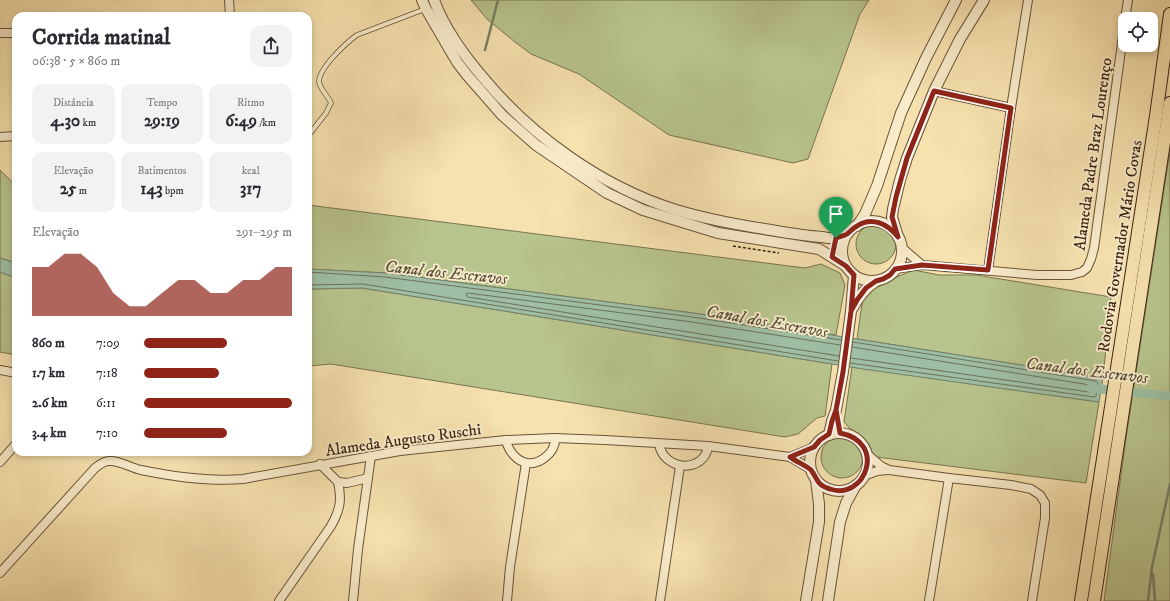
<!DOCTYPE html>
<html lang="pt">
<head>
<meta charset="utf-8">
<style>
  :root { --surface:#fff; --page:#f2f2f3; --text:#2b2b33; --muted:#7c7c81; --accent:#8f2418 }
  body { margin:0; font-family:"IM FELL DW Pica",serif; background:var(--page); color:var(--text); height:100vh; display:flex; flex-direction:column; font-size:15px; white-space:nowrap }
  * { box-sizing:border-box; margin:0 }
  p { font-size:13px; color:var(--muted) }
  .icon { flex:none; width:22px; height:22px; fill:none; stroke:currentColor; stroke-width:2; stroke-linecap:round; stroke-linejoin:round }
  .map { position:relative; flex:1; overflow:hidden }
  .panel { position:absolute; left:12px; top:12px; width:300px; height:444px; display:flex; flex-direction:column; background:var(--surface); border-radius:12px; box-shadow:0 2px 6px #0003 }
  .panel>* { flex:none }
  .controls { position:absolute; left:1118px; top:12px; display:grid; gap:8px }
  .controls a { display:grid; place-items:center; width:40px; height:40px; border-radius:8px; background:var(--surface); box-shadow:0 2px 6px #0003; font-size:20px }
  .pin { position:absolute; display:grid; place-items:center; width:34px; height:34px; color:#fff; margin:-41px -17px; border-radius:50% 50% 50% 0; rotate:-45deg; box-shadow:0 0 4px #0007 }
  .pin .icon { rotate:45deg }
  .round { display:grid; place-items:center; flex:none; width:42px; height:42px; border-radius:12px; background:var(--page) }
  .overview { display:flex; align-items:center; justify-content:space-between; height:68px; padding:0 20px }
  h1 { font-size:22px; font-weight:800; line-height:30px }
  .figures { display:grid; grid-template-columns:repeat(3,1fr); gap:6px; height:68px; padding:4px 20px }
  .figures div { display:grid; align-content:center; border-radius:10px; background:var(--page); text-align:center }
  .figures b { font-size:17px; font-weight:800 }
  .figures small { font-size:11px; font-weight:400 }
  .figures p { font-size:11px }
  .chart { height:112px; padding:8px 20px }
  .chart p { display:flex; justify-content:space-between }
  .chart svg { width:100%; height:72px; margin-top:4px; fill:var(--accent); opacity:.7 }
  ul { padding:0 20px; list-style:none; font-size:13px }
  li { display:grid; grid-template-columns:64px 48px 1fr; align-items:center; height:30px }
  li i { height:10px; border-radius:5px; background:var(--accent) }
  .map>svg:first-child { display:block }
  .green { fill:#b8c48d; stroke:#7a744e }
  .water { fill:#9ebfa5; stroke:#768169 }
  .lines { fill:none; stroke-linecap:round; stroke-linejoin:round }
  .shore { stroke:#6c715a; stroke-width:1 }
  .stream { stroke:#768169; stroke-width:2.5 }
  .canal { stroke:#9ebfa5; stroke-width:9 }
  .service-casing { stroke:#6a5338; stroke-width:5.5 }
  .minor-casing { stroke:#6a5338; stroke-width:10 }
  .tertiary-casing { stroke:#6a5338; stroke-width:12 }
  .primary-casing { stroke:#3b2310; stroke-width:14 }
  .path { stroke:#3b2310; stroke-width:1.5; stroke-dasharray:3 2; stroke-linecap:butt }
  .service { stroke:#f9eccb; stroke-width:4 }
  .minor { stroke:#f9eccb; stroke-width:8 }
  .tertiary { stroke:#f9eccb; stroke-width:10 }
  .primary { stroke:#f6e2af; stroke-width:12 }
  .route-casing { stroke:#fff; stroke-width:8 }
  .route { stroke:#8f2418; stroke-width:5 }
  .labels { text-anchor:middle; stroke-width:3.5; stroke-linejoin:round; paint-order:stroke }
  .street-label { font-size:16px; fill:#3b2310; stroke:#f9eccb }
  .water-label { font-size:17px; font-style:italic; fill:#59523d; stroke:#f9eccb }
</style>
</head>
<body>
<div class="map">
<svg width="1170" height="601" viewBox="0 0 1170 601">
  <rect width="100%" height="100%" fill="#f6e2af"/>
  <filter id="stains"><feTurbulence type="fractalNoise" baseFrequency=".005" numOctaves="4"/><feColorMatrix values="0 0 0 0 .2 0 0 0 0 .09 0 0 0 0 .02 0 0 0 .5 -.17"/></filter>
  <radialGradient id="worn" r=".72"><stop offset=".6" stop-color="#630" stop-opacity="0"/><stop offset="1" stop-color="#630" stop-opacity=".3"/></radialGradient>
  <g class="green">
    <polygon points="471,0 869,0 860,14 808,159 793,163 669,135 579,74 531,54 515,42 487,19"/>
    <polygon points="1170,150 1170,601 1104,601 1126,438"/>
    <polygon points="0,170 16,186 16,263 0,258"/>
    <polygon points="308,205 805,268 821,264 840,273 845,285 836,335 693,313 386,273 308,269"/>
    <circle cx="876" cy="244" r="20"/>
    <polygon points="914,270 939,275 976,275 1111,297 1103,378 857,339 864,290"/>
    <polygon points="0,272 16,278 16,355 0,352"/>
    <polygon points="362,288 832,364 825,416 817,418 798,434 785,437 331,364 308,366 308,289"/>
    <polygon points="852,367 1099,402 1086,483 876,457 844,422"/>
    <circle cx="842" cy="457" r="21"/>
  </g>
  <g class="water">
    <polygon points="0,258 16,263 16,278 0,272"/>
    <polygon points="308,269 386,273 693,313 1103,378 1099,402 863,369 362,288 308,289"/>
  </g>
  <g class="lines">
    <g class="shore">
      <polyline points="308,272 385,277 692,317 841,340"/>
      <polyline points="308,285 363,284 838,361"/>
      <polyline points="839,356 468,297 466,294 468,293 692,322 840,345"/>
      <polyline points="851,358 1089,392 1091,391 1092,387 1090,385 852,347"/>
      <polyline points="850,363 1094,397 1096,396 1098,383 1096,381 853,342"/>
    </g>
    <g class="stream">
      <polyline points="485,50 498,0"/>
      <polyline points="1153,574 1155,601"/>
      <polyline points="1148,601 1152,567 1170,484"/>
    </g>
    <polyline class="canal" points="1090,388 1170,396"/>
    <defs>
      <path id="service" d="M308 136 326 113 331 103C328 96 319 88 319 81 320 67 346 43 357 35L425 9"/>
      <g id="minor">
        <polyline points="229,0 230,16"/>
        <polyline points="1125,19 1128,0"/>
        <polyline points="0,33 16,33"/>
        <polyline points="934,91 1011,108"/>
        <polyline points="0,137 16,136"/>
        <polyline points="901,247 922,265"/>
        <polyline points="895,269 922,265 1037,275 1071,275 1082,272 1087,268 1091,259 1094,248 1125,21"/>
        <polyline points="988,270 1011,108 1028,0"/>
        <polyline points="0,370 16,373"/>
        <path d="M506 440C508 450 516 461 527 463 540 465 556 452 555 438"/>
        <path d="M659 444C664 472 705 473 708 446"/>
        <polyline points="867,454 881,466 889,470 949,478 1011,485 1031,489 1040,495 1045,503 1045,518 1032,601"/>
        <polyline points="790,457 814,447"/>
        <polyline points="0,462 16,444"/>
        <polyline points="320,464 338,482 347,483 368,478"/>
        <polyline points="864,476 877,471 888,470"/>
        <path d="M0 573 95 468C99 465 104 461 109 461 119 460 131 468 141 470 175 477 209 482 243 479L400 451 506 440 555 438 605 440 708 446 790 457 810 469"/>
        <path d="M279 601 331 526C340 510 342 500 338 482"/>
        <polyline points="353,601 358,549 371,456"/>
        <polyline points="507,601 510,567 526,463"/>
        <polyline points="660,601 680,466"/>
        <polyline points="929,601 949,478"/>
      </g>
      <g id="tertiary">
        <polyline points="422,0 426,9 457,62 467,75 502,115 536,145 607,193 643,210 718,233 819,249 846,266"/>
        <path d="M434 0C445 30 465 57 486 81 534 138 602 186 673 209 705 219 738 225 771 230 788 233 805 236 822 237 827 238 832 239 837 238 841 237 844 235 848 233"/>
        <circle cx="872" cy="251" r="30"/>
        <polyline points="857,226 865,214 877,186 901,113 926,58 956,0"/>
        <polyline points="898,237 892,217 893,209 900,180 907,158 934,91 960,39 984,0"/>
        <path d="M852 309C859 297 864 289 876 281"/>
        <circle cx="839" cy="462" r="29"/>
        <polyline points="829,435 832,421 836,410 843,372 851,311 854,275"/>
        <polyline points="806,601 819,522 819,504 816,480"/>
        <polyline points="828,601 840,522 846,503 856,485"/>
      </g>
      <g id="primary">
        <polyline points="1081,601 1156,116 1170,14"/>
        <polyline points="1094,601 1170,103"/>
      </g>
    </defs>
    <use href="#service" class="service-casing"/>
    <use href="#minor" class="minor-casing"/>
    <use href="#tertiary" class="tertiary-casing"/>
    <use href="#primary" class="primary-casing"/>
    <g class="path">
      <polyline points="838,227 839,224 852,216"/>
      <polyline points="733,246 779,253"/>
    </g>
    <use href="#service" class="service"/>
    <use href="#minor" class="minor"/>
    <use href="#tertiary" class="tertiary"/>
    <use href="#primary" class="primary"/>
  </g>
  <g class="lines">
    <defs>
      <path id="route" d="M836 238 832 257 846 266 854 275 851 311 843 372 836 410 832 421 829 434 820 440 814 447 790 457C795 461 807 466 811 470 818 479 816 485 830 489 865 501 888 442 840 433L836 410 843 372 851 311 857 300 866 288 876 281 883 279 890 275 895 269 922 265 988 270 1011 108 934 91 907 158 896 197 892 217 898 237C888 224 872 216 857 226 853 228 851 231 847 234 844 236 839 237 836 238"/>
    </defs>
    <use href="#route" class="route-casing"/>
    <use href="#route" class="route"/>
  </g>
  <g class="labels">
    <g class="street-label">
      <text transform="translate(1092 154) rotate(-82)" y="6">Alameda Padre Braz Lourenço</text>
      <text transform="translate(1119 246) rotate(-81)" y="6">Rodovia Governador Mário Covas</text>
      <text transform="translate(403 439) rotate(-8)" y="6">Alameda Augusto Ruschi</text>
    </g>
    <g class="water-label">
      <text transform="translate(446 272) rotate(6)" y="6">Canal dos Escravos</text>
      <text transform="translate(767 321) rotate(10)" y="6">Canal dos Escravos</text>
      <text transform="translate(1087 370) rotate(7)" y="6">Canal dos Escravos</text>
    </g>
  </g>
  <rect width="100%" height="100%" filter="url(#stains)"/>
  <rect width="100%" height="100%" fill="url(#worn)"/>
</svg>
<div class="controls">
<a><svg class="icon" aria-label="locate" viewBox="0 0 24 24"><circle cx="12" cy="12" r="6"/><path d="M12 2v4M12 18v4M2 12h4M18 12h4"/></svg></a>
</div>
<div class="pin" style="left:836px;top:238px;background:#1e9e55"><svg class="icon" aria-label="arrive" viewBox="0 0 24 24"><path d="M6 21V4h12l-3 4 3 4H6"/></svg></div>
<section class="panel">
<div class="overview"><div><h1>Corrida matinal</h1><p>06:38 · 5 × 860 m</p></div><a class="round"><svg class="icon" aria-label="share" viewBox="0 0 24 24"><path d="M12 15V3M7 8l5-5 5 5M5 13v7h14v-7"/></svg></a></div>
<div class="figures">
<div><p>Distância</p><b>4.30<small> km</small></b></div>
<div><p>Tempo</p><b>29:19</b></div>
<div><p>Ritmo</p><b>6:49<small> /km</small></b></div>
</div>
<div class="figures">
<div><p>Elevação</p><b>25<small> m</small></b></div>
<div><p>Batimentos</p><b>143<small> bpm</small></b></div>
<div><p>kcal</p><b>317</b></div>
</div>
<div class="chart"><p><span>Elevação</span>291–295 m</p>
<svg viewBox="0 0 160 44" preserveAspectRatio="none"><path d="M0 44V14L10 14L20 6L30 6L40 14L50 30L60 38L70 38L80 30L90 22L100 22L110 30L120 30L130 22L140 22L150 14L160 14V44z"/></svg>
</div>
<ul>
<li><b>860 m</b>7:09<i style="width:56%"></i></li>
<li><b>1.7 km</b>7:18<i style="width:51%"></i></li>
<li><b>2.6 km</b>6:11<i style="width:100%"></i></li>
<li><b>3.4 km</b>7:10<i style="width:56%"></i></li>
</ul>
</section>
</div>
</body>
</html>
